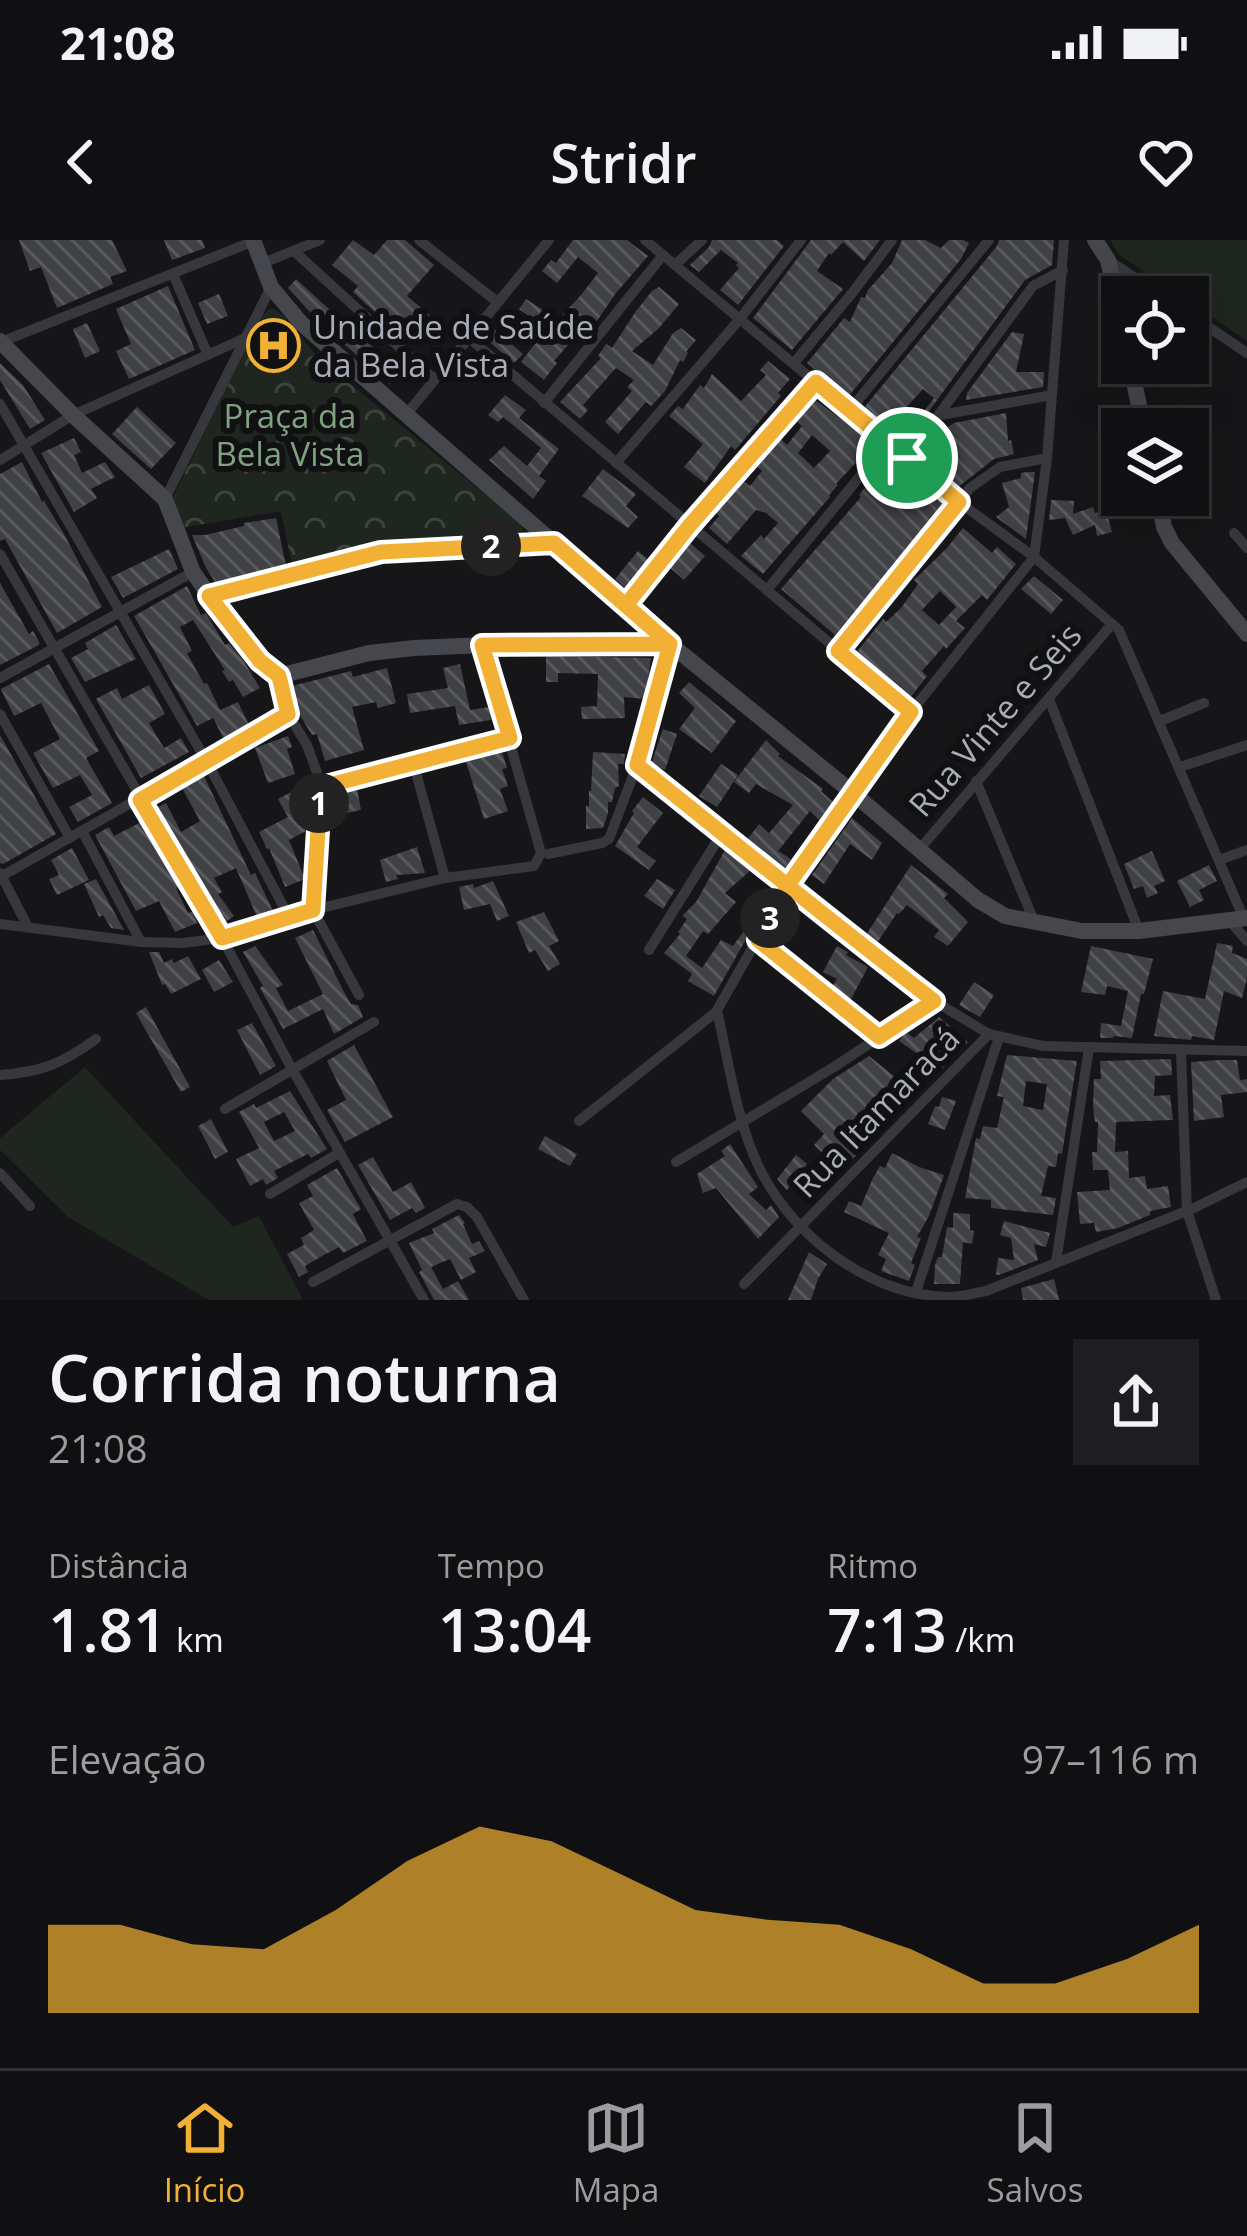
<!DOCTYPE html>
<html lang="pt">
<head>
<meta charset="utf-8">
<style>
  :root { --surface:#101012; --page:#1e1e20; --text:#f1f3f6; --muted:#9c9d9f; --line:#303032; --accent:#f2b134 }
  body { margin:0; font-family:"Open Sans",sans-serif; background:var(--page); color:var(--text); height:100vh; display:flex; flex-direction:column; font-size:45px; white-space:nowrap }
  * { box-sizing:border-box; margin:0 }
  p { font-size:39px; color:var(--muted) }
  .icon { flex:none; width:66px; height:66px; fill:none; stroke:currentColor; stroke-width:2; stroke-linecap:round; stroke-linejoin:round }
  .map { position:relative; height:1060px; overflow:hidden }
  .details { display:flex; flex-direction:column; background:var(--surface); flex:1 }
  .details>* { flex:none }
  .controls { position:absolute; left:1101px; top:36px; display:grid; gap:24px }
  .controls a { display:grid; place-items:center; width:108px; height:108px; border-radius:0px; background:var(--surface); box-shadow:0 12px 48px #0002,0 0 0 3px var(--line); font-size:60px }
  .pin { position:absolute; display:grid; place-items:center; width:102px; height:102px; color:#fff; margin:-51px; border:6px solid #fff; border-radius:50%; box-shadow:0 3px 12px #0007 }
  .km { position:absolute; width:60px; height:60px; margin:-30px; border-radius:50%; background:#222; color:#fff; font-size:33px; line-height:60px; text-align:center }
  .round { display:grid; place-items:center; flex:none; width:126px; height:126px; border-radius:0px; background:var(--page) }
  .headline { display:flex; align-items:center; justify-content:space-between; height:204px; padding:0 48px }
  h1 { font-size:66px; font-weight:600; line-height:90px }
  .metrics { display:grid; grid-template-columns:repeat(3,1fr); gap:18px; height:204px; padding:12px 48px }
  .metrics div { display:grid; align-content:center }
  .metrics b { font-size:60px; font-weight:600 }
  .metrics small { font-size:33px; font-weight:400 }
  .metrics p { font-size:33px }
  .chart { height:336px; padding:24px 48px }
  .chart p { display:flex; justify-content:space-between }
  .chart svg { width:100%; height:216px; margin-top:12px; fill:var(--accent); opacity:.7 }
  .status { display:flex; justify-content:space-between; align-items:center; height:84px; padding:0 60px; background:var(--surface); direction:ltr }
  .status svg { height:33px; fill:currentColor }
  header { display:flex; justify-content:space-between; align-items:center; height:156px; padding:0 48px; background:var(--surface); font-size:54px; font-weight:600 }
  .tab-bar { display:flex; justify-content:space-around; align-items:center; height:168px; border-top:3px solid var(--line); background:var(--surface); font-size:33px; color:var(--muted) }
  .tab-bar a { display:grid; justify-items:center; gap:6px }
  .tab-bar .current { color:var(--accent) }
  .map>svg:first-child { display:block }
  .green { fill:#1e261f }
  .park { fill:url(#park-crowns) }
  .building { fill:url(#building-back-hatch); fill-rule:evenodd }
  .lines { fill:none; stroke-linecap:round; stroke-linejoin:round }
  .street { stroke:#37383d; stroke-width:10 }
  .secondary { stroke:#45474d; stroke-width:16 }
  .route-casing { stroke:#fff; stroke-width:24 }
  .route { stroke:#f2b134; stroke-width:15 }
  .labels { text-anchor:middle; stroke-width:12; stroke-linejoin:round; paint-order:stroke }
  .poi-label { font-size:33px; fill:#a8adb8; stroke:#111113; text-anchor:start }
  .park-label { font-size:33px; fill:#7fa381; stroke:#111113 }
  .street-label { font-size:33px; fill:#a8adb8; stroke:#111113 }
</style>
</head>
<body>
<div class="status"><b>21:08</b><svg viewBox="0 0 49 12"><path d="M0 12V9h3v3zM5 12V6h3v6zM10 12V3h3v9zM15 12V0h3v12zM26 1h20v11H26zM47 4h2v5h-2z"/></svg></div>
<header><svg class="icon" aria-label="back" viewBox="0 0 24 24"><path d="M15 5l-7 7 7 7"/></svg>Stridr<svg class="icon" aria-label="heart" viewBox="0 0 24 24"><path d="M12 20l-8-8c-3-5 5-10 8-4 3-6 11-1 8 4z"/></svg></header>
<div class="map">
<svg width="1247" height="1060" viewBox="0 0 1247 1060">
  <defs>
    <pattern id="park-crowns" width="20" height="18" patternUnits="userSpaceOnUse" patternTransform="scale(3)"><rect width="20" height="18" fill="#1e261f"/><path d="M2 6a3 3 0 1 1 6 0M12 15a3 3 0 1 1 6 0" fill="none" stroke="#3c433d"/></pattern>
    <pattern id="building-back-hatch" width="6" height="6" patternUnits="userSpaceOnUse" patternTransform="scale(3)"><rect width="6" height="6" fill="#404145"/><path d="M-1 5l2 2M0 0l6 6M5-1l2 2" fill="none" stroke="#595a5e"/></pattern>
  </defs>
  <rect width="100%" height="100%" fill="#161618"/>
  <g class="green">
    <polygon points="1110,0 1247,0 1247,101 1188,61 1188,57 1182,57 1118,14"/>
    <polygon points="85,827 233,987 259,976 302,1058 298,1060 209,1060 68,977 0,910 0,898"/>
  </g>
  <path class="park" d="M271 68C286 73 306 105 320 119L521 284 524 293 519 301 390 306 293 330 281 271 180 288 174 255 261 76Z"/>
  <g class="building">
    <polygon points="19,0 112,0 127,31 110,37 113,44 57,68 41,27 30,31"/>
    <polygon points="164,0 202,0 205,8 172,20"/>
    <polygon points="353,0 374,15 387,0 405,0 434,25 407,56 431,76 412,101 389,85 353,52 358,46 332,25"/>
    <polygon points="573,0 627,0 648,16 616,53 590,91 585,86 554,121 557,123 544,140 521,122 544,92 541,90 544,87 519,69 526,59 558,80 581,55 598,33 578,17 557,43 542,31 551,20 556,23"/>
    <polygon points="712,0 777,0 784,6 738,65 720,50 739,28 736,25 738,23 721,10 699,32 690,25 709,7"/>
    <polygon points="811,0 880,0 864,21 843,2 831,15 829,13 817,31 843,49 792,110 753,78"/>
    <polygon points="902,0 925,0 941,8 949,0 963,0 969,3 961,19 848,157 807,123 844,78 850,82 861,57 865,58 868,50 892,23"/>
    <polygon points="999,0 1054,0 1052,25 1025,40 905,204 901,201 934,158 923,149 887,189 863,169 997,6"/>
    <polygon points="296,39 330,70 319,82 288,48"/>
    <polygon points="168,46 195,110 129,139 116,111 131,104 116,69"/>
    <polygon points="659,47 679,64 658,89 632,111 653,125 673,93 681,88 696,100 686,112 688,113 683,122 680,120 665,151 655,162 651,166 646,162 618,194 605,182 632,151 627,147 634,140 616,128 583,165 588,170 580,179 560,162 601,118 598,116 606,104 612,108 636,71 652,51"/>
    <polygon points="219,54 228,76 207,84 198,63"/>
    <polygon points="354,81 371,98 367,102 401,131 390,144 337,98"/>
    <polygon points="87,83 100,111 85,118 73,89"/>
    <polygon points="493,88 523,114 514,123 485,98"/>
    <polygon points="1012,92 1024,94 1016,132 1044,132 1043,147 966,160 967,153"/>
    <polygon points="768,121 790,139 778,153 781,156 735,210 731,206 705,243 684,227 703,204 669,176 678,166 683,169 700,145 704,148 712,134 741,161 766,135 760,130"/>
    <polygon points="0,123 23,145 45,180 30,189 0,140"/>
    <polygon points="505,155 526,170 519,178 559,209 539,236 546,241 533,259 489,220 504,206 527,226 541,208 503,177 498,182 488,175"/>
    <path d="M814 159 874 203 836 244 838 245 829 255 830 257 763 334 741 316 761 295 764 299 778 283 766 273 756 270 727 304 709 288 719 276 714 272 742 240 750 246 762 231 755 225 764 215 781 199 787 205 802 186 796 181ZM812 195 830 211 814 228 798 213Z"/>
    <polygon points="137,167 176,203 151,229 112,194"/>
    <polygon points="1006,173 1008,201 1011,200 1014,214 994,219 957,248 920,217 943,186 945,189 954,183"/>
    <polygon points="74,198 81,212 74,215 82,233 105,222 115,237 91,249 97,258 74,272 41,213"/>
    <polygon points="888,218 945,263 835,395 781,349 861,257 859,255"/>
    <polygon points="22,222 42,262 44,261 64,294 102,367 57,393 5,299 0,301 0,234"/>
    <polygon points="603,229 636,254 626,266 638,277 628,288 582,256"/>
    <polygon points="1027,232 1035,232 1026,299 996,277 1009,267 1002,243 1021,238 1021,233"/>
    <polygon points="1051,260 1074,261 1073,274 1093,267 1095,273 1106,270 1112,292 1097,296 1095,285 1073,295 1065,278 1049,280"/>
    <polygon points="276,278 286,326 215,342 206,328 192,295 205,295 244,286 244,283"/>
    <path d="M963 288 992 313 997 307 1016 324 987 360 982 355 956 381 965 388 946 409 944 406 922 431 927 436 910 458 856 413 883 379 886 382 901 368 918 344 914 340 946 309ZM940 351 956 367 939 385 922 370Z"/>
    <polygon points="690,303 705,316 684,340 670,328"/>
    <polygon points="169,309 178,329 123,358 111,337"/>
    <polygon points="638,311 649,320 626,349 615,339"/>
    <polygon points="1034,336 1063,360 1051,374 1021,349"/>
    <polygon points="0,343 29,394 33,391 39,402 39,405 0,425"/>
    <polygon points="187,346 201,375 206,373 225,405 229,403 243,420 260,448 243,457 233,440 229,442 222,431 225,430 193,380 180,387 192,411 187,413 204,444 207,443 220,470 238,462 249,485 224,499 213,478 197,486 134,376"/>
    <polygon points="116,385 136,419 85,442 71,418 88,409 85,403"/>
    <polygon points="546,416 651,418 645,459 624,457 625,478 582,479 581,467 597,466 598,434 558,433 558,442 546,442"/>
    <polygon points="49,424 99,511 86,518 112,563 78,582 69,567 92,555 80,535 53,548 33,513 60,499 41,463 14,476 1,449"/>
    <polygon points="460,424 470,470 489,467 491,480 459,485 455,466 410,473 407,454 448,448 443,428"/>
    <polygon points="387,428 396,463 378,468 376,462 352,467 364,510 325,521 317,494 312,495 298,472 292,446 351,431 353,437"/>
    <polygon points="689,442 736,481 712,513 679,489 695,468 679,453"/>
    <polygon points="149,445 165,474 149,483 164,508 181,498 189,512 141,538 96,459 117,448 122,459"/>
    <polygon points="663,489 677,494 665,530 651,524"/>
    <polygon points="0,495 56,594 3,624 0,623"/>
    <polygon points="288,496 292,507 287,509 295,534 268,543 255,508"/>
    <polygon points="766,500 780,514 778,516 823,549 821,551 834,563 821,582 810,571 778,611 791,619 784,629 747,600 759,584 769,593 793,565 756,544 749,553 734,542"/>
    <polygon points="502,512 507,528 502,529 508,546 500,549 508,571 484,579 466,522"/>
    <polygon points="593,512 625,514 624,524 618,524 619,546 615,548 612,562 608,562 608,573 603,588 586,589 586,566 589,566 589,551 591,551"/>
    <polygon points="721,524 738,535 717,567 699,556"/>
    <polygon points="204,536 251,635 255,633 273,671 257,677 236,628 214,638 222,652 218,654 234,676 224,683 158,567 166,563 181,592 200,581 182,548"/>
    <polygon points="300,547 307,560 303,562 309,574 308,590 289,600 305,639 285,647 269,608 267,609 259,592 288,577 278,559"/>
    <polygon points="357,548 361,570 336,575 332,554"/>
    <polygon points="643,557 663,573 637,607 656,621 649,630 615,606 634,573 632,571"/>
    <polygon points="852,578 882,603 872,620 850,604 824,644 812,635"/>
    <polygon points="143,581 180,646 176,648 188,673 193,671 197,683 175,692 159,661 136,671 95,595 109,587 114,596"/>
    <polygon points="417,607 425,633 396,635 398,639 386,642 380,620"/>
    <polygon points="72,608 89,640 57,655 49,639 59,635 51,620"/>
    <polygon points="725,610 752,629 725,653 736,662 708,694 703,691 686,716 702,728 721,700 733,706 746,688 750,692 714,756 688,741 692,734 664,713 680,694 678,692 687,679 682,676 696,662"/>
    <polygon points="1152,611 1165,641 1154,646 1158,653 1147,658 1143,646 1134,649 1124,624"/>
    <polygon points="911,625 948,654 944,658 968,682 948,706 934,697 939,690 907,665 899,674 897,673 877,703 866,695"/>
    <polygon points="1209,625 1217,641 1199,650 1204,660 1190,667 1177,641"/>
    <polygon points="96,639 124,690 111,688 103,675 99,677 84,644"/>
    <polygon points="657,639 675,650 663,669 644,656"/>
    <polygon points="493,641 509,676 497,681 490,664 464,670 459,647 473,644 474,648"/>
    <polygon points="544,672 559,701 549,706 560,724 548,731 535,710 529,713 516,682"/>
    <polygon points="313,690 344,752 351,764 358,765 363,777 334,794 323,769 283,789 260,748 263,746 243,712 255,706 258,710 283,745 276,748 288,771 323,754 295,698"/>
    <polygon points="1217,703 1233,706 1232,713 1247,719 1247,738 1242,758 1224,751 1214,800 1192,796 1191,800 1154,796 1163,751 1205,759"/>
    <polygon points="837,706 848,712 846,715 868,727 851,759 832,747 837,739 823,732"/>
    <polygon points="1091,706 1153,719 1144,754 1141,754 1132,798 1113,796 1113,798 1100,798 1101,783 1121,786 1128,751 1107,746 1105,755 1081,752"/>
    <polygon points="149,712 159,712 164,723 172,719 174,723 188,716 201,739 171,754 165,744 162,745"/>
    <polygon points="219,720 233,742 214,752 202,730"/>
    <polygon points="974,742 994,755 980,777 959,765"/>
    <polygon points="146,767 190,847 181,852 136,773"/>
    <polygon points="939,777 968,802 938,833 927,823 928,821 899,801 906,792 914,798"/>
    <polygon points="252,783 276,826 260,835 237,790"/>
    <polygon points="354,805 393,877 345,902 327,870 346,860 327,821"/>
    <path d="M1007 815 1077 821 1062 914 1058 913 1056 927 1048 926 1041 956 1056 958 1053 975 991 968V960L965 958 976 898 980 899 983 886 997 888 1004 857 997 856ZM1026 841 1047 844 1043 870 1023 866Z"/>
    <polygon points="869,816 895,837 877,859 895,876 841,931 814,905 824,894 801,871 833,839"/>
    <polygon points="1171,819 1172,835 1155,836 1154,856 1170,855 1173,880 1116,882 1115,912 1128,911 1129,938 1145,936 1147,949 1168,946 1171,967 1150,971 1150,975 1118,988 1096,992 1094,983 1080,984 1077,952 1110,950 1108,930 1093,930 1092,912 1097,912 1098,882 1095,882 1093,867 1094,839 1101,839 1100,821"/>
    <polygon points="1219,820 1237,820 1240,840 1247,839 1247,852 1221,855 1224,877 1194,881 1191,822"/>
    <path d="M290 851 327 909 311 918 308 914 274 931 278 938 266 945 263 939 250 946 236 919 259 908 239 872 254 864 256 868ZM284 872 295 891 274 901 264 882Z"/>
    <polygon points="942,857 956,861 945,890 928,884 935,866 939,867"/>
    <polygon points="211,879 228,912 215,919 198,886"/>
    <polygon points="545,896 577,914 570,926 538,909"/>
    <polygon points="730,904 758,947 749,954 766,970 771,965 779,977 758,999 716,948 703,953 697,934 725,916 721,911"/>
    <polygon points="892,913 919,927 944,935 929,976 917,997 921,998 911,1023 915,1025 909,1041 881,1031 886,1019 878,1015 889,993 844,972 849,961 861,966 873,938 880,926 885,928"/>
    <polygon points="796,915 807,924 787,950 777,939"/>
    <polygon points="373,917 393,952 411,942 425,968 416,973 412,968 390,980 358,925"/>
    <polygon points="337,928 361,969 353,974 367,1001 343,1013 339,1007 322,1016 305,1026 308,1032 299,1037 287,1014 304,1005 301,998 314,990 299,963 313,956 307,945"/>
    <polygon points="953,973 970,974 970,990 974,991 972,1004 963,1002 960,1044 934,1044 935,1025 938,1017 942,1017 947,987 953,988"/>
    <polygon points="459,975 465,983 463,984 472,1004 479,1001 485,1011 469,1018 476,1032 461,1040 450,1019 431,1027 443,1049 458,1041 469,1060 434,1060 419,1032 422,1030 409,1003 434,993 432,989"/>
    <polygon points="1004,981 1050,993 1046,1007 1034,1004 1038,1020 999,1035 996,1035 998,1018 1014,1020 1011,998 1000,995"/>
    <polygon points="809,1012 827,1024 818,1039 811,1060 788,1060"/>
    <polygon points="1054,1039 1059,1060 1023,1060 1021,1048"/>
  </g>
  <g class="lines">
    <g class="street">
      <polyline points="419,0 496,61"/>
      <polyline points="645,0 959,262 1034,317 1119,390 1244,679"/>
      <polyline points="294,11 434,139"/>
      <polyline points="1108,20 1164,57"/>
      <polyline points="263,23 320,0"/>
      <polyline points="675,25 702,0"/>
      <polyline points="173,34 208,115"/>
      <polyline points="1188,73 1247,113"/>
      <polyline points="468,97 911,472"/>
      <polyline points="1,102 254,1"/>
      <polyline points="794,123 853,52 892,0"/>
      <polyline points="544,163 663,15"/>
      <polyline points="0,164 207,522 290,679"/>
      <polyline points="850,170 989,0"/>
      <polyline points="941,175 1052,155"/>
      <polyline points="405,176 549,0"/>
      <polyline points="907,218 1033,46 1063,30"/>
      <polyline points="0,220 73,175 243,99"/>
      <polyline points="616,223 739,80 801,0"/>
      <polyline points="165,259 271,47"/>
      <polyline points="1234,293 1247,308"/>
      <polyline points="0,314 222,698 292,829 424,1060"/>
      <polyline points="767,350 888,202"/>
      <polyline points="209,355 381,312 551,303"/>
      <polyline points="626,365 690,285 816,142"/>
      <polyline points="838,411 970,248 1000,227 1047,218"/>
      <polyline points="279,436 288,474 307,505 317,533 319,574 313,670 359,755"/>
      <polyline points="0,438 193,332"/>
      <polyline points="1049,459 1139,691"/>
      <polyline points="0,474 70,598"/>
      <polyline points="1160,481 1204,463"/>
      <polyline points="413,522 445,638"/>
      <polyline points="637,525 934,761 989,794 1043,806 1247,811"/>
      <polyline points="1180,527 1247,505"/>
      <polyline points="976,541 1034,681"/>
      <polyline points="318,548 510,498"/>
      <polyline points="82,591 141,702"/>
      <polyline points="918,611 1112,384"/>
      <polyline points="548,614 602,603 609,599 637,525 670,404"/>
      <polyline points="1219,620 1247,610"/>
      <polyline points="0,633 28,687"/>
      <polyline points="2,636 288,474"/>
      <polyline points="1230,681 1247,701"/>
      <polyline points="0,684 141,702 182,703 222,698 313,670 445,638 534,626 541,613 482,405"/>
      <polyline points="758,700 879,797"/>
      <polyline points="649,710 722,593"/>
      <path d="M717 771C728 818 735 870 754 916 784 990 866 1056 949 1057 961 1057 974 1053 986 1051L1194 968 1247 942"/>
      <polyline points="1181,812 1187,971 1216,1060"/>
      <path d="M0 835C41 832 62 824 96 799"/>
      <polyline points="225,869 374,782"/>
      <polyline points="579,881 716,772 788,645 911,472 1034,317 1047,218 1064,0"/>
      <polyline points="676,922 834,827 934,761"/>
      <polyline points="0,933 30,966"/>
      <polyline points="270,954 339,913"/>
      <polyline points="1056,1022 1089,808"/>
      <polyline points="313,1042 457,964 467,967 477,977 524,1060"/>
      <polyline points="744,1044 989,794"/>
      <polyline points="916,1052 999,797"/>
    </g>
    <g class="secondary">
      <polyline points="253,0 271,47 301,83 670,404 853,553 978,660 1005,676 1082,691 1139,691 1247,678"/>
      <polyline points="1095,0 1108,20 1122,87"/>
      <polyline points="0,101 73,175 165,259 193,332 224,377 260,421 279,436 369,413 414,408 535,403 670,404"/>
      <polyline points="1130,123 1144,189"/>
      <polyline points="1158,255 1164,287 1172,303 1247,394"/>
    </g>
  </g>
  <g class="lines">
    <defs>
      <path id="route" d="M907 218 816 142 690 285 626 365 670 404 482 405 510 498 318 548 319 574 313 670 222 698 140 560 288 474 279 436 260 421 209 356 381 312 554 303 670 404 637 525C736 604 834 684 934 761L879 797 758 700 788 645 911 472 838 411 959 262 907 218"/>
    </defs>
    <use href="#route" class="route-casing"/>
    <use href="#route" class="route"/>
  </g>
  <defs>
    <symbol id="hospital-ring" viewBox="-11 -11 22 22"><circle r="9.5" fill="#111113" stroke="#f2b134" stroke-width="1.5"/><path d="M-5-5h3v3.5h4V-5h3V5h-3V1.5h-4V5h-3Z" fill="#f2b134"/></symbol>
  </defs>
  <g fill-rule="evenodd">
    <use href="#hospital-ring" x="244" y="76" width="59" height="59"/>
  </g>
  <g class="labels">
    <g class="poi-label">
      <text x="313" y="99">Unidade de Saúde<tspan x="313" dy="38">da Bela Vista</tspan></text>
    </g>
    <g class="park-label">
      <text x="290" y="188">Praça da<tspan x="290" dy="38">Bela Vista</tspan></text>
    </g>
    <g class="street-label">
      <text transform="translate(995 480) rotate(-49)" y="12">Rua Vinte e Seis</text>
      <text transform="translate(876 872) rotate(-46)" y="12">Rua Itamaracá</text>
    </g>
  </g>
</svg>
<div class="controls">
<a><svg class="icon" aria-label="locate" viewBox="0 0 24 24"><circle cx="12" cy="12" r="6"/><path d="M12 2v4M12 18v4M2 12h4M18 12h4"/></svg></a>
<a><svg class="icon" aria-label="layers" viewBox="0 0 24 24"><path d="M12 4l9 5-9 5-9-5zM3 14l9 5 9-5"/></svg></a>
</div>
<div class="pin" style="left:907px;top:218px;background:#1e9e55"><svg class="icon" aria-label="arrive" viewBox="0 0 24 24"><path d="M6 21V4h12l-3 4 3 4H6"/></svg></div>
<b class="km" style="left:319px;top:563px">1</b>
<b class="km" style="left:491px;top:306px">2</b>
<b class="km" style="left:770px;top:678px">3</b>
</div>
<section class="details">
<div class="headline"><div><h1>Corrida noturna</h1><p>21:08</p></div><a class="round"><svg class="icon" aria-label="share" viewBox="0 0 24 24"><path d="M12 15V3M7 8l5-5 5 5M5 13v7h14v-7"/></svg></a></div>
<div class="metrics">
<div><p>Distância</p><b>1.81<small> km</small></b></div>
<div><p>Tempo</p><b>13:04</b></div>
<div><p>Ritmo</p><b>7:13<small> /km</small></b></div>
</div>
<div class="chart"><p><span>Elevação</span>97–116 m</p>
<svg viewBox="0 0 160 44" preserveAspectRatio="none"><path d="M0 44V26L10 26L20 30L30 31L40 23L50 13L60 6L70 9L80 16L90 23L100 25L110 26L120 31L130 38L140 38L150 33L160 26V44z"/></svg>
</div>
</section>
<nav class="tab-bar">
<a class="current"><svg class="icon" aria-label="home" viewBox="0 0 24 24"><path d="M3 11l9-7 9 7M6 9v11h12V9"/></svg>Início</a>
<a><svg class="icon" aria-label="map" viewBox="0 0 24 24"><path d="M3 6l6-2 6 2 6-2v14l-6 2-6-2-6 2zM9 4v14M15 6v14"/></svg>Mapa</a>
<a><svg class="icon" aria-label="saved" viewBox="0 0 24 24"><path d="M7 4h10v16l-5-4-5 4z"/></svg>Salvos</a>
</nav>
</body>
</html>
